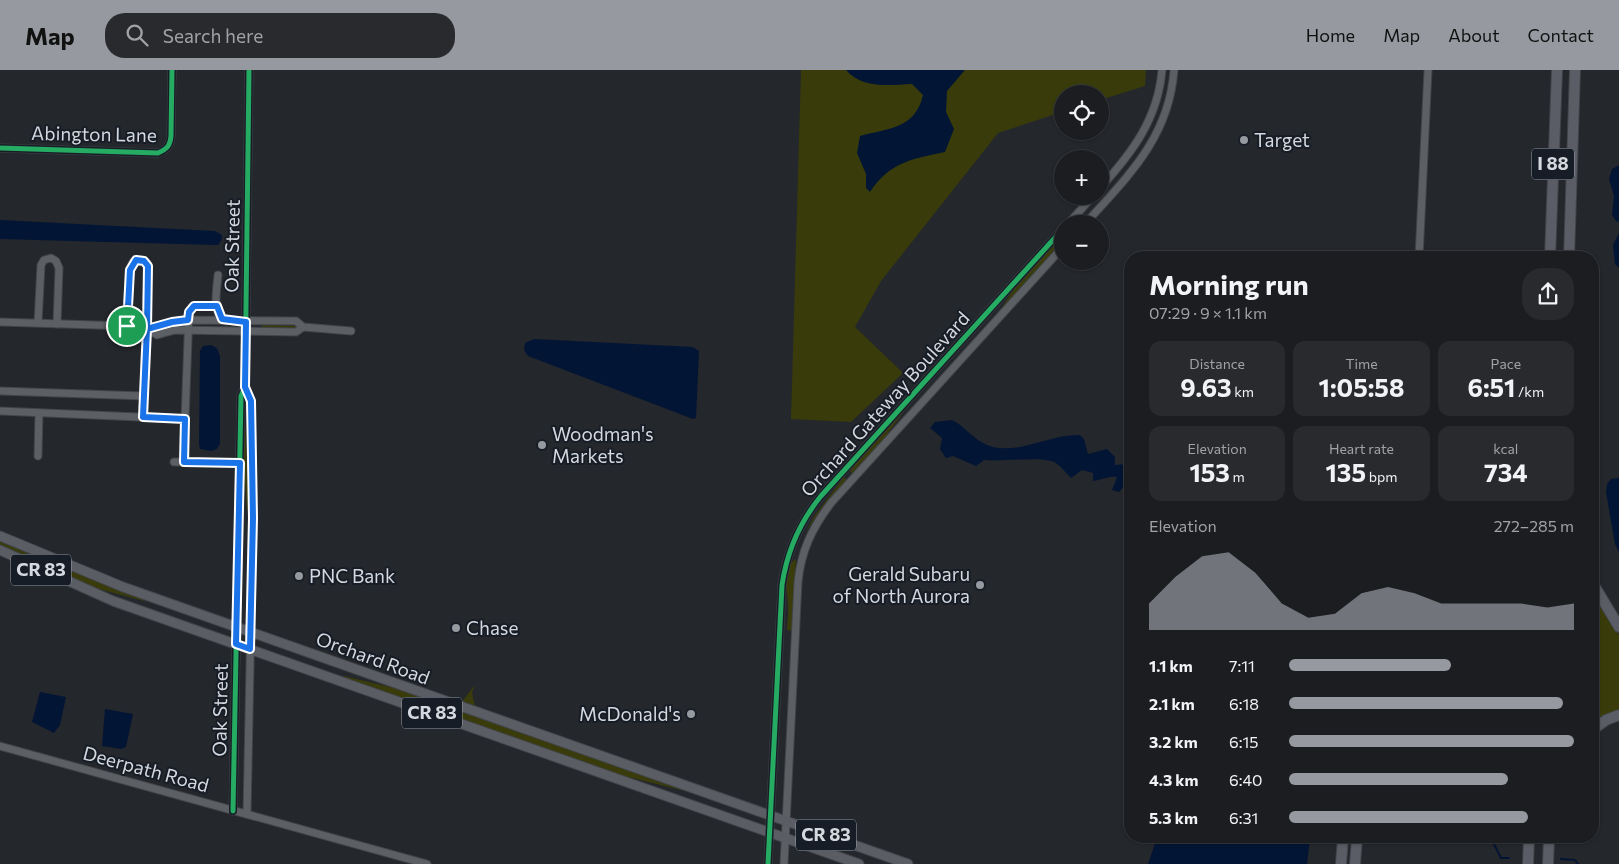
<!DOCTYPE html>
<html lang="en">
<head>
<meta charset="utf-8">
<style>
  :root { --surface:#1b1d21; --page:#282a2e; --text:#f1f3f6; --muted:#a0a2a5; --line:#393b3f; --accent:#969aa0 }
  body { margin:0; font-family:Commissioner,sans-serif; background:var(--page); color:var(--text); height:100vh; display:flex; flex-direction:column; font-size:19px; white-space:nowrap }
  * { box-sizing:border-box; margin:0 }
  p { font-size:16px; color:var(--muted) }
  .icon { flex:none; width:28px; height:28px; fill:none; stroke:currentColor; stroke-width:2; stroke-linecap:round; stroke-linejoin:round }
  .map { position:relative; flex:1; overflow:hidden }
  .sheet { position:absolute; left:1124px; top:181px; width:475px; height:592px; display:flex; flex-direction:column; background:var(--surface); border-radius:20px; box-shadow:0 1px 4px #0004,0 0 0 1px var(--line) }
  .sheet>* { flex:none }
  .fabs { position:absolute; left:1054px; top:15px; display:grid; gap:10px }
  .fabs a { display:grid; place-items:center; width:55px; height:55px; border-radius:50%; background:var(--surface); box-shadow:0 1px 4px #0004,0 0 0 1px var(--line); font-size:25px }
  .pin { position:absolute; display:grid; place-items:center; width:42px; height:42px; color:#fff; margin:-21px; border:2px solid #fff; border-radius:50%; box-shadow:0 1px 5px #0007 }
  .round { display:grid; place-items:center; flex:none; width:52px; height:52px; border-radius:20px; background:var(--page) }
  .headline { display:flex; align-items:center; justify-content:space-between; height:85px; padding:0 25px }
  h1 { font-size:28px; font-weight:700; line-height:38px }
  .metrics { display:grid; grid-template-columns:repeat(3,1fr); gap:8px; height:85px; padding:5px 25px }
  .metrics div { display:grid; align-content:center; border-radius:12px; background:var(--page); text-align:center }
  .metrics b { font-size:25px; font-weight:700 }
  .metrics small { font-size:14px; font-weight:400 }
  .metrics p { font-size:14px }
  .chart { height:140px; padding:10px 25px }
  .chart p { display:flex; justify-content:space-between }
  .chart svg { width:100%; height:90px; margin-top:5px; fill:var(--accent); opacity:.7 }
  ul { padding:0 25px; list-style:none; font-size:16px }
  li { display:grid; grid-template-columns:80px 60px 1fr; align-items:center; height:38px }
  li i { height:12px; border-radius:6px; background:var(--accent) }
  header { display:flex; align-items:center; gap:30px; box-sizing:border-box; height:70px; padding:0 25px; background:var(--accent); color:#111 }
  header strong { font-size:24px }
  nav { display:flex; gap:28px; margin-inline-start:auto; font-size:18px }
  .search { width:350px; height:45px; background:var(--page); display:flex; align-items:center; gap:12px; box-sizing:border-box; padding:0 18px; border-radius:20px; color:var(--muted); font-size:19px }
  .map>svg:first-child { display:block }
  .green { fill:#393c0a }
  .water { fill:#031534 }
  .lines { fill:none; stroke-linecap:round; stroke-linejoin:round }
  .stream { stroke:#031534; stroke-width:2 }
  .minor-casing { stroke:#414448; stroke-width:9 }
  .major-casing { stroke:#414448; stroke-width:11 }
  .highway-casing { stroke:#414448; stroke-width:12 }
  .minor { stroke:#5c5f63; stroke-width:7 }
  .major { stroke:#5b5d64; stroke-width:9 }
  .highway { stroke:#5b5d66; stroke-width:10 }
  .cycleway-casing { stroke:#171d26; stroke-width:8 }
  .cycleway { stroke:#26ab63; stroke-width:5 }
  .route-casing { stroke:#fff; stroke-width:10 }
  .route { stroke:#1a73e8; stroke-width:6 }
  .poi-dot { fill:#969aa0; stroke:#171d26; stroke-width:2 }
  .labels { text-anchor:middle; stroke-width:4; stroke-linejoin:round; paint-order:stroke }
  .shield { fill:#171d26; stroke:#9ba0a8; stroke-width:1 }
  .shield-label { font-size:18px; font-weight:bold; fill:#d4d8df }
  .street-label { font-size:19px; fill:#d4d8df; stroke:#171d26 }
  .poi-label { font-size:19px; fill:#d4d8df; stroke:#171d26; text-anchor:start }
</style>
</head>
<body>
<header>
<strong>Map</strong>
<div class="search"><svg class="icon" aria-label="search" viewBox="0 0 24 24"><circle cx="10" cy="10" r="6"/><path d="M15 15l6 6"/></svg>Search here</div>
<nav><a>Home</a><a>Map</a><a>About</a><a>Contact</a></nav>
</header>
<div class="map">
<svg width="1619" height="794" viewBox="0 0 1619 794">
  <rect width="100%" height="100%" fill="#24272c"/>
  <g class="green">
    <polygon points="801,0 1146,0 1145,16 1100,30 1100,24 1062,24 1062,42 998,63 881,211 855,257 903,303 851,352 791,349"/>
    <polygon points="1062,166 1061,174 997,245 1016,216"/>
    <polygon points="262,255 297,256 298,257 297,260 262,258"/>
    <polygon points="244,331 249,440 247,440 243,387"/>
    <polygon points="905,340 880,374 852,404 850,400"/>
    <polygon points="844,407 847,410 822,438 805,463 815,445"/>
    <polygon points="0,471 43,490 145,529 144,531 84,515 0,476"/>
    <path d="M796 489 792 561 787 560C787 552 789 544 788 536 788 521 780 498 796 489Z"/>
    <polygon points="1592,524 1619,565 1619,640 1592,654"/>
    <polygon points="344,606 402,620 682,718 681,720 616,704 343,608"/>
    <polygon points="473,617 474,617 472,623 475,636 462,632"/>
  </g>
  <g class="water">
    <path d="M846 0H965L947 21 946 42 954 59 945 82C912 89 890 92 870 122L866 118V104L857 83 860 66C889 58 915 59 923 25L912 14C889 15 862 19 846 0Z"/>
    <polygon points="1619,95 1619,151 1617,152 1612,145 1614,126 1609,109 1612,99"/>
    <polygon points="0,150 215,161 222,165 222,169 218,175 214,175 0,169"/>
    <polygon points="1619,163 1619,198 1615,194 1613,175"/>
    <polygon points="534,269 693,277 699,281 696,348 693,349 528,286 524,280 525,273"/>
    <polygon points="211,275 217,278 220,286 220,374 217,379 211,381 200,379 199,374 200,281 203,276"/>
    <path d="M952 350C966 357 976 373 993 377 1024 383 1050 364 1080 365L1084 369 1088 384 1107 379 1115 387V395L1127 394 1130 399V434L1125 428 1130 416H1124L1119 422 1112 420 1117 407C1109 406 1101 410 1093 411V403L1082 400 1071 408C1066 403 1060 395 1054 392 1040 386 1003 392 984 390L976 396 953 386 946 388 940 379 942 368 930 358 935 352Z"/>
    <polygon points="1619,408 1619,482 1615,474 1606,422 1607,414 1611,409"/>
    <polygon points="40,622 66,627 60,655 54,663 32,652"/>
    <polygon points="105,639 133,644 126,677 121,679 102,676"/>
    <polygon points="1157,768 1310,768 1307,794 1148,794"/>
  </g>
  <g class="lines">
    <g class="stream">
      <polyline points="1491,768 1501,788 1509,788"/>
      <polyline points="1561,789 1575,790 1578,794"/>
    </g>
    <defs>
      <g id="minor">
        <path d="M0 78 158 83C167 79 170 76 171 66L172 0"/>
        <path d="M1100 118C1132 83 1158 49 1162 0"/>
        <polyline points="1068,154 1093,126"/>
        <path d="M1085 154C1128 106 1169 68 1174 0"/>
        <polyline points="1419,188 1428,0"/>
        <path d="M218 205C217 218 211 246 226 251"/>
        <polyline points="0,252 127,256 147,259 157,265 175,260 296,262 303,257"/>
        <polyline points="38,253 41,195 44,190 51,188 56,191 59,198 57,254"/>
        <polyline points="127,256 129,200 133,192 141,190 147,193 148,200 143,347"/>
        <polyline points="147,259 183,250 296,251 303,257 351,261"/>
        <polyline points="245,317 251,331 253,448 247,744"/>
        <polyline points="0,321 144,326"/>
        <polyline points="0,341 185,349 189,242 194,236 217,236"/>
        <polyline points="185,349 185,392 240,393"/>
        <polyline points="38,386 39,343"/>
        <polyline points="174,392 185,392"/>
        <polyline points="0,676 427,794"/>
        <polyline points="233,741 241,326 245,317 249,0"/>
        <path d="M768 794 782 515C787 481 799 453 821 426L1062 160"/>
        <path d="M784 794 798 512C801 481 812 458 831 433L1062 178"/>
      </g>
      <g id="major">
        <polyline points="0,466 123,517 908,794"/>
        <polyline points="0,480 113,531 859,794"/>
      </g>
      <g id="highway">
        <polyline points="1550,188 1557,0"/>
        <polyline points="1569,188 1575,0"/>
        <polyline points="1592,512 1619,557"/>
        <polyline points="1592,660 1606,650 1619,645"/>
        <polyline points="1341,794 1343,768"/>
        <polyline points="1355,794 1357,768"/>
        <polyline points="1528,794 1529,768"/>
        <polyline points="1548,794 1549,768"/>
      </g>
    </defs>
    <use href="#minor" class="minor-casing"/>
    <use href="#major" class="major-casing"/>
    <use href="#highway" class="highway-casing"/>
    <use href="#minor" class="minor"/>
    <use href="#major" class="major"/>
    <use href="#highway" class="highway"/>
    <defs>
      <g id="cycleway">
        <path d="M0 78 158 83C167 79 170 76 171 66L172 0"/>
        <polyline points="233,741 241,326 245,317 249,0"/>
        <path d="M768 794 782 515C787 481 799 453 821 426L1062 160"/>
      </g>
    </defs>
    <use href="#cycleway" class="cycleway-casing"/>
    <use href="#cycleway" class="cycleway"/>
  </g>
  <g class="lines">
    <defs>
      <polyline id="route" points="127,256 147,259 143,347 185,349 184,392 240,393 236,574 250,579 253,448 251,331 245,317 246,252 222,249 217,236 194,236 189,242 188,250 172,252 147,259 148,196 144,191 136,190 130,200 127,256"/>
    </defs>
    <use href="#route" class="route-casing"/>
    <use href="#route" class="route"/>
  </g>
  <g class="poi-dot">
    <circle cx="1244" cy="70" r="5"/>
    <circle cx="542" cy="375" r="5"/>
    <circle cx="299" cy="506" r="5"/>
    <circle cx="980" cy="515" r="5"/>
    <circle cx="456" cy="558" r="5"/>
    <circle cx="691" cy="644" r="5"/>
  </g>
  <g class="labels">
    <g class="shield">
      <rect x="1532" y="78.5" width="42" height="31" rx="4"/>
      <rect x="11" y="484.5" width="60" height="31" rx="4"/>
      <rect x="402" y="627.5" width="60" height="31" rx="4"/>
      <rect x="796" y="749.5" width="60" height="31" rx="4"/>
    </g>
    <g class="shield-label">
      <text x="1553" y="100">I 88</text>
      <text x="41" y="506">CR 83</text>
      <text x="432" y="649">CR 83</text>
      <text x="826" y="771">CR 83</text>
    </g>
    <g class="street-label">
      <text transform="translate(94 64) rotate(1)" y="7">Abington Lane</text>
      <text transform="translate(232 176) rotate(-89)" y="7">Oak Street</text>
      <text transform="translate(885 334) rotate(-48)" y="7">Orchard Gateway Boulevard</text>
      <text transform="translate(373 588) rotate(20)" y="7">Orchard Road</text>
      <text transform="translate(220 640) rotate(-89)" y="7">Oak Street</text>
      <text transform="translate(146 699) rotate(15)" y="7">Deerpath Road</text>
    </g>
    <g class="poi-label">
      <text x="1254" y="77">Target</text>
      <text x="552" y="371">Woodman's<tspan x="552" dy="22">Markets</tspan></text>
      <text x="970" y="511" text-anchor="end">Gerald Subaru<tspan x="970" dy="22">of North Aurora</tspan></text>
      <text x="309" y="513">PNC Bank</text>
      <text x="466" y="565">Chase</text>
      <text x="681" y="651" text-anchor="end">McDonald's</text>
    </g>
  </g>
</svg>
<div class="fabs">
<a><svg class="icon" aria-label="locate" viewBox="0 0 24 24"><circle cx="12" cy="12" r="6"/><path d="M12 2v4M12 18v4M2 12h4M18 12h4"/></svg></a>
<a>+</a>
<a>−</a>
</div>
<div class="pin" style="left:127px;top:256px;background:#1e9e55"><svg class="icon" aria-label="arrive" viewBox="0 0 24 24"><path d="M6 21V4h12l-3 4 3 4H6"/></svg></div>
<section class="sheet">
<div class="headline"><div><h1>Morning run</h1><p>07:29 · 9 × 1.1 km</p></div><a class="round"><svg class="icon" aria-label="share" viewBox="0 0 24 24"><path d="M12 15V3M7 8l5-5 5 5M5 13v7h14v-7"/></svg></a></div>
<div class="metrics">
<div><p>Distance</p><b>9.63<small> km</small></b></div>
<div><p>Time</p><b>1:05:58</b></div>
<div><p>Pace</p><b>6:51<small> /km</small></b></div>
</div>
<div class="metrics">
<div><p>Elevation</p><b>153<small> m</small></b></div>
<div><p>Heart rate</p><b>135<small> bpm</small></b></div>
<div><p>kcal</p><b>734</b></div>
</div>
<div class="chart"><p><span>Elevation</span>272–285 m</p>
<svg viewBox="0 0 160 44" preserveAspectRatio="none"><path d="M0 44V31L10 18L20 8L30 6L40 16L50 31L60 38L70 36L80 26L90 23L100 26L110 31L120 31L130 31L140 31L150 33L160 31V44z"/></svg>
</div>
<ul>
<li><b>1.1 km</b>7:11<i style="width:57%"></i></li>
<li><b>2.1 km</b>6:18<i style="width:96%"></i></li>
<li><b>3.2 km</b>6:15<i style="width:100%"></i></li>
<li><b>4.3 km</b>6:40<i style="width:77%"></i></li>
<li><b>5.3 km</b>6:31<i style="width:84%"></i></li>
</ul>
</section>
</div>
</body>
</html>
